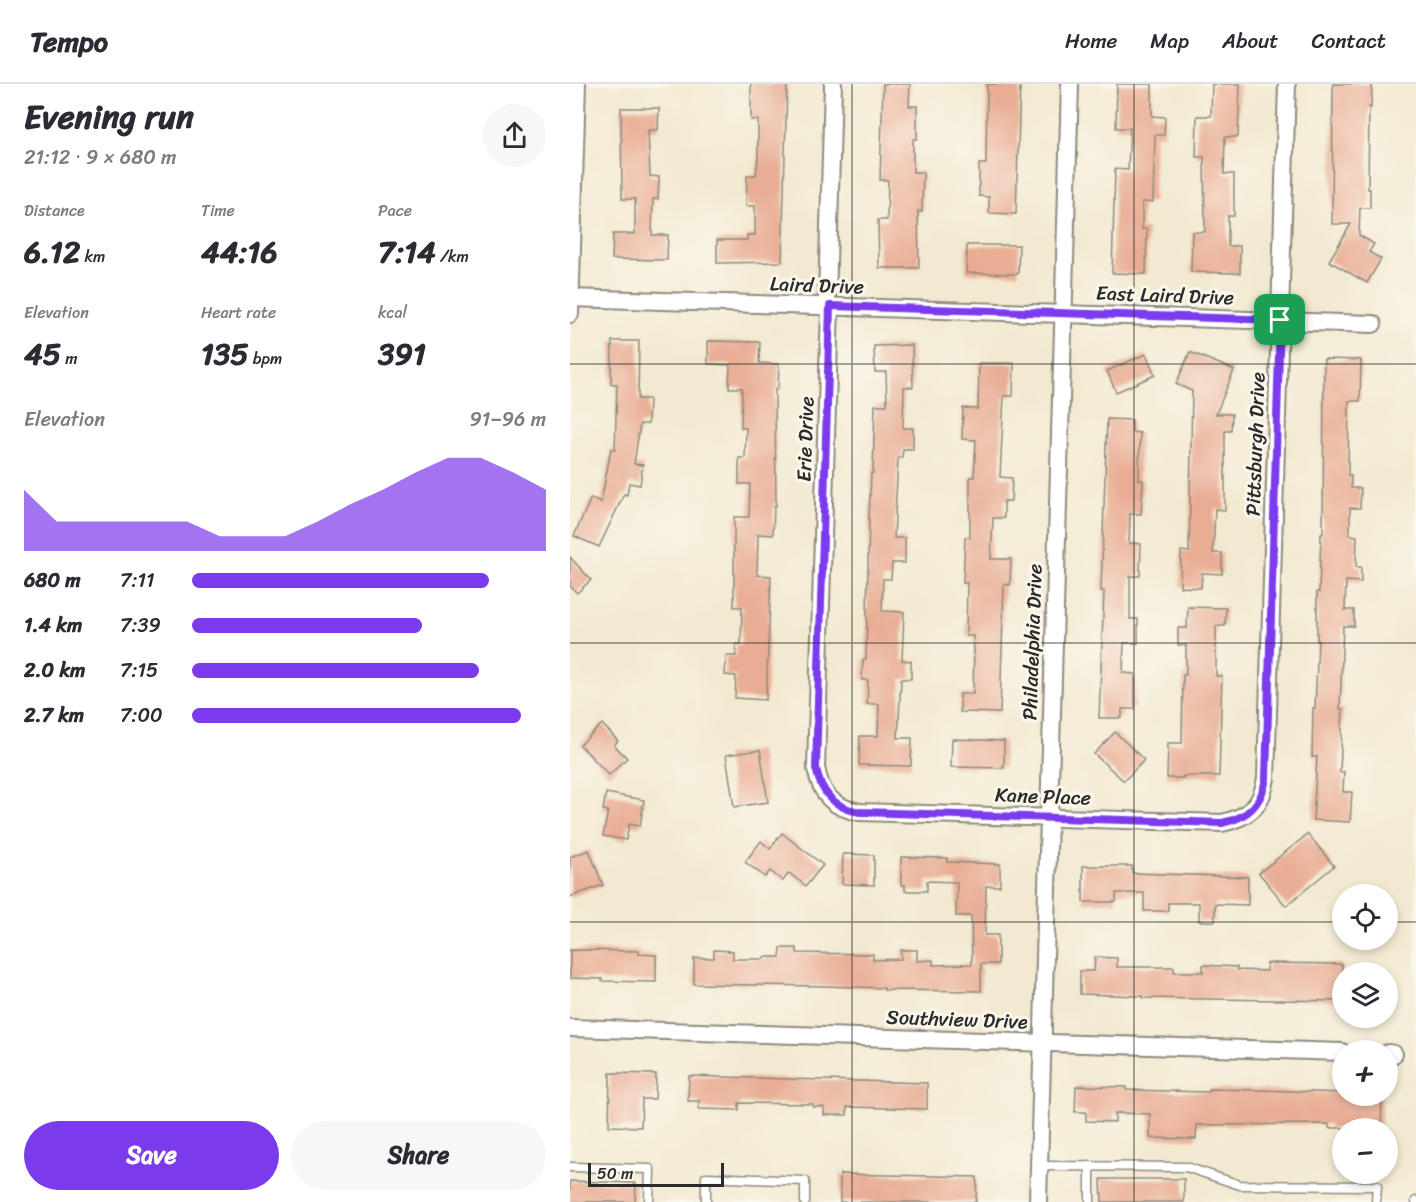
<!DOCTYPE html>
<html lang="en">
<head>
<meta charset="utf-8">
<style>
  :root { --surface:#fff; --page:#f7f7f7; --text:#2b2b33; --muted:#7c7c81; --line:#e1e1e2; --accent:#7c3aed }
  body { margin:0; font-family:Sriracha,sans-serif; background:var(--page); color:var(--text); height:100vh; display:flex; flex-direction:column; font-size:22px; white-space:nowrap }
  * { box-sizing:border-box; margin:0 }
  p { font-size:20px; color:var(--muted) }
  .icon { flex:none; width:33px; height:33px; fill:none; stroke:currentColor; stroke-width:2; stroke-linecap:round; stroke-linejoin:round }
  .map { position:relative; flex:1; overflow:hidden }
  .side { display:flex; flex-direction:column; background:var(--surface); width:570px }
  .side>* { flex:none }
  .tools { position:absolute; left:762px; top:800px; display:grid; gap:12px }
  .tools a { display:grid; place-items:center; width:66px; height:66px; border-radius:50%; background:var(--surface); box-shadow:0 3px 9px #0003; font-size:30px }
  .scale { position:absolute; left:18px; bottom:15px; width:136px; box-sizing:border-box; padding-left:6px; border:3px solid #2b2b2b; border-top:0; font-size:16px; line-height:21px; white-space:nowrap; color:#2b2b2b; -webkit-text-stroke:4px #fbf7ec; paint-order:stroke }
  .pin { position:absolute; display:grid; place-items:center; width:51px; height:51px; color:#fff; margin:-26px; border-radius:12px; box-shadow:0 3px 9px #0006 }
  .round { display:grid; place-items:center; flex:none; width:63px; height:63px; border-radius:32px; background:var(--page) }
  .head { display:flex; align-items:center; justify-content:space-between; height:102px; padding:0 24px }
  h1 { font-size:33px; font-weight:700; line-height:45px }
  .stats { display:grid; grid-template-columns:repeat(3,1fr); gap:9px; height:102px; padding:6px 24px }
  .stats div { display:grid; align-content:center }
  .stats b { font-size:30px; font-weight:700 }
  .stats small { font-size:16px; font-weight:400 }
  .stats p { font-size:16px }
  .chart { height:168px; padding:12px 24px }
  .chart p { display:flex; justify-content:space-between }
  .chart svg { width:100%; height:108px; margin-top:6px; fill:var(--accent); opacity:.7 }
  .action { display:flex; gap:12px; margin-top:auto; padding:12px 24px }
  .action a { flex:1; height:69px; border-radius:36px; background:var(--accent); color:#fff; font-size:24px; font-weight:700; line-height:69px; text-align:center }
  .action a+a { background:var(--page); color:var(--text) }
  ul { padding:0 24px; list-style:none; font-size:20px }
  li { display:grid; grid-template-columns:96px 72px 1fr; align-items:center; height:45px }
  li i { height:15px; border-radius:8px; background:var(--accent) }
  header { display:flex; align-items:center; gap:36px; box-sizing:border-box; height:84px; padding:0 30px; background:var(--surface); border-bottom:2px solid var(--line) }
  header strong { font-size:28px }
  nav { display:flex; gap:33px; margin-inline-start:auto; font-size:21px }
  main { display:flex; flex:1; min-height:0 }
  .map>svg:first-child { display:block }
  .building { fill:#e9ad94 }
  .lines { fill:none; stroke-linecap:round; stroke-linejoin:round }
  .lane-casing { stroke:#8e8a7e; stroke-width:11 }
  .street-casing { stroke:#8e8a7e; stroke-width:20 }
  .lane { stroke:#fff; stroke-width:8 }
  .street { stroke:#fff; stroke-width:16 }
  .route-casing { stroke:#fff; stroke-width:12 }
  .route { stroke:#7c3aed; stroke-width:8 }
  .grid { fill:none; stroke:#2b2b2b; stroke-width:1.5; stroke-opacity:0.55 }
  .labels { text-anchor:middle; stroke-width:6; stroke-linejoin:round; paint-order:stroke }
  .street-label { font-size:20px; fill:#2b2b2b; stroke:#fbf7ec }
</style>
</head>
<body>
<header>
<strong>Tempo</strong>
<nav><a>Home</a><a>Map</a><a>About</a><a>Contact</a></nav>
</header>
<main>
<section class="side">
<div class="head"><div><h1>Evening run</h1><p>21:12 · 9 × 680 m</p></div><a class="round"><svg class="icon" aria-label="share" viewBox="0 0 24 24"><path d="M12 15V3M7 8l5-5 5 5M5 13v7h14v-7"/></svg></a></div>
<div class="stats">
<div><p>Distance</p><b>6.12<small> km</small></b></div>
<div><p>Time</p><b>44:16</b></div>
<div><p>Pace</p><b>7:14<small> /km</small></b></div>
</div>
<div class="stats">
<div><p>Elevation</p><b>45<small> m</small></b></div>
<div><p>Heart rate</p><b>135<small> bpm</small></b></div>
<div><p>kcal</p><b>391</b></div>
</div>
<div class="chart"><p><span>Elevation</span>91–96 m</p>
<svg viewBox="0 0 160 44" preserveAspectRatio="none"><path d="M0 44V19L10 32L20 32L30 32L40 32L50 32L60 38L70 38L80 38L90 32L100 25L110 19L120 12L130 6L140 6L150 12L160 19V44z"/></svg>
</div>
<ul>
<li><b>680 m</b>7:11<i style="width:84%"></i></li>
<li><b>1.4 km</b>7:39<i style="width:65%"></i></li>
<li><b>2.0 km</b>7:15<i style="width:81%"></i></li>
<li><b>2.7 km</b>7:00<i style="width:93%"></i></li>
</ul>
<div class="action"><a>Save</a><a>Share</a></div>
</section>
<div class="map">
<svg width="846" height="1118" viewBox="0 0 846 1118">
  <rect width="100%" height="100%" fill="#fbf7ec"/>
  <filter id="ink" filterUnits="userSpaceOnUse"><feTurbulence type="fractalNoise" baseFrequency=".0167" numOctaves="2"/><feDisplacementMap in="SourceGraphic" scale="12" xChannelSelector="R" yChannelSelector="G"/><feConvolveMatrix kernelMatrix="1 2 1 2 8 2 1 2 1" color-interpolation-filters="sRGB"/></filter>
  <filter id="wash" filterUnits="userSpaceOnUse"><feTurbulence type="fractalNoise" baseFrequency=".008" numOctaves="4" result="noise"/><feDisplacementMap in="SourceGraphic" scale="24" xChannelSelector="R" yChannelSelector="G"/><feGaussianBlur stdDeviation="1.35" result="paint"/><feColorMatrix in="noise" values="0 0 0 0 0 0 0 0 0 0 0 0 0 0 0 0 0 1.4 0 .05"/><feComposite in="paint" operator="in"/></filter>
  <g filter="url(#wash)">
    <rect width="100%" height="100%" fill="#f2e9d0"/>
    <g id="blocks">
      <g class="building">
        <polygon points="181,0 217,0 212,178 147,179 147,156 177,156 177,151 185,151 185,122 176,122 177,91 186,91 188,74 188,36 181,36"/>
        <polygon points="313,0 340,0 339,22 347,22 347,55 343,55 343,88 353,88 352,128 348,127 349,184 309,184 308,136 317,136 318,96 310,96"/>
        <polygon points="417,0 450,0 446,130 419,129 419,113 409,112 409,80 416,80"/>
        <polygon points="547,0 582,0 582,32 595,33 594,51 585,51 583,118 572,118 572,145 577,145 576,190 542,189 545,85 558,86 560,44 546,44"/>
        <polygon points="642,0 670,0 668,53 655,53 654,90 664,90 664,132 658,132 658,162 670,162 670,189 621,188 622,148 635,148 634,73 626,73 627,32 641,32"/>
        <polygon points="763,0 802,0 801,24 799,23 798,105 800,105 800,124 790,124 789,151 804,160 799,168 811,175 797,199 759,177 781,140 762,140"/>
        <polygon points="51,24 89,24 88,46 78,46 80,92 89,93 88,115 83,115 82,151 98,151 97,176 42,175 43,150 65,150 65,115 52,115"/>
        <polygon points="397,161 449,161 448,190 396,189"/>
        <polygon points="42,257 69,257 68,315 79,315 78,340 70,340 64,380 73,381 70,401 59,399 57,411 54,410 29,463 4,452 21,414 31,418 41,365 45,366 47,300 41,300"/>
        <polygon points="138,257 190,258 189,279 209,280 208,305 205,305 206,422 204,422 203,451 188,450 187,491 201,492 196,616 165,614 166,592 155,591 156,572 166,572 166,560 171,560 172,523 164,523 164,433 179,433 180,400 169,400 169,374 175,374 176,344 171,344 172,304 159,304 160,281 138,280"/>
        <polygon points="342,261 343,303 334,303 333,344 343,344 343,365 333,365 332,374 328,374 324,454 335,454 335,479 322,479 321,495 313,495 312,527 334,528 332,576 341,577 341,595 331,595 328,654 342,654 341,682 289,681 290,652 308,652 309,620 297,620 298,596 292,596 293,575 296,575 299,433 301,389 303,389 305,321 317,321 316,288 305,288 304,262"/>
        <polygon points="620,268 664,286 646,330 662,330 661,347 655,347 655,426 645,425 643,469 652,469 652,490 632,489 631,504 610,503 611,467 619,468 622,307 606,300"/>
        <polygon points="576,270 585,291 546,308 537,287"/>
        <polygon points="754,275 791,276 790,317 779,317 778,391 781,391 781,404 791,404 790,424 780,424 780,451 787,452 786,483 791,483 791,498 776,497 775,526 784,526 784,542 773,542 770,625 773,625 770,688 774,688 773,708 782,708 780,738 743,736 747,673 742,673 743,624 745,624 748,556 747,556 747,508 749,508 751,450 753,450"/>
        <polygon points="409,279 444,279 443,312 434,312 430,393 442,394 441,417 434,417 434,434 423,434 421,475 441,475 440,501 434,500 430,629 390,628 390,610 403,610 404,565 403,552 396,552 397,499 393,499 395,453 400,453 400,393 404,393 406,356 392,355 393,324 408,325"/>
        <polygon points="537,335 562,336 562,348 570,349 569,396 573,396 571,430 560,430 559,459 571,460 570,492 560,492 560,535 568,535 568,559 554,559 553,589 565,590 565,625 552,625 552,634 529,634 534,507 531,507"/>
        <polygon points="0,473 21,496 7,509 0,502"/>
        <polygon points="618,523 656,524 655,542 646,542 646,592 652,592 649,692 613,692 613,694 597,694 598,659 612,659 613,591 616,591 616,561 608,561 608,544 617,544"/>
        <polygon points="32,640 48,657 44,661 57,674 39,691 10,661"/>
        <polygon points="545,648 574,676 554,697 524,670"/>
        <polygon points="382,655 434,657 434,684 381,683"/>
        <polygon points="190,666 198,718 164,723 156,671"/>
        <polygon points="36,709 74,716 70,742 59,740 56,756 33,752 38,727 33,726"/>
        <polygon points="212,749 253,781 236,802 219,789 213,797 200,787 195,793 175,778 191,757 200,765"/>
        <polygon points="738,750 764,782 716,822 689,789"/>
        <polygon points="19,766 33,801 0,813 0,773"/>
        <polygon points="273,770 304,771 304,801 272,800"/>
        <polygon points="331,773 377,774 377,778 430,780 430,802 416,802 415,851 428,851 428,880 411,880 411,907 314,906 314,904 253,902 124,900 124,874 144,874 144,866 163,867 163,875 194,875 194,873 210,873 211,864 227,864 227,869 303,870 303,876 331,875 331,866 347,866 347,877 363,876 363,881 402,880 401,832 386,832 387,798 357,797 357,807 335,807 335,801 331,801"/>
        <polygon points="513,782 562,782 562,789 678,793 678,821 645,820 645,837 629,837 629,819 598,819 598,827 574,827 574,809 546,809 546,818 513,818"/>
        <polygon points="0,866 69,867 69,870 86,871 86,898 32,897 32,895 0,894"/>
        <polygon points="525,873 547,874 547,883 604,883 604,888 633,888 633,881 667,883 667,886 697,887 697,879 772,880 772,917 573,914 573,912 510,910 510,887 524,887"/>
        <polygon points="40,989 86,990 85,1015 72,1015 71,1043 39,1042"/>
        <polygon points="119,992 357,999 357,1025 277,1023 277,1031 254,1031 254,1023 243,1023 243,1020 169,1019 169,1026 129,1025 129,1017 118,1017"/>
        <polygon points="506,1002 556,1003 556,1006 639,1008 639,1005 690,1006 772,1009 772,1011 812,1011 811,1044 759,1044 759,1040 627,1041 626,1055 580,1054 580,1030 545,1029 545,1038 516,1037 516,1028 505,1028"/>
        <polygon points="270,1090 407,1093 406,1118 270,1118"/>
        <polygon points="531,1095 614,1095 614,1118 532,1118"/>
        <polygon points="0,1097 66,1099 65,1118 0,1118"/>
      </g>
    </g>
  </g>
  <g filter="url(#ink)">
    <use href="#blocks" fill-opacity="0" stroke="#8e8a7e" stroke-width="1.5"/>
    <g class="lines">
      <defs>
        <g id="lane">
          <polyline points="469,1082 616,1083 670,1101 807,1102 806,1118"/>
          <polyline points="520,1082 520,1118"/>
          <polyline points="0,1083 80,1085 79,1118"/>
          <polyline points="136,1118 136,1093 235,1097 235,1118"/>
          <polyline points="846,1118 846,1117"/>
        </g>
        <g id="street">
          <path d="M263 0 257 216 260 222 246 684C251 711 263 724 290 728L652 739C679 733 692 722 696 694L717 0"/>
          <polyline points="0,214 803,240"/>
          <polyline points="0,230 7,0"/>
          <polyline points="0,944 772,968"/>
          <polyline points="818,969 824,970"/>
          <polyline points="468,1118 500,0"/>
        </g>
      </defs>
      <use href="#lane" class="lane-casing"/>
      <use href="#street" class="street-casing"/>
      <use href="#lane" class="lane"/>
      <use href="#street" class="street"/>
    </g>
  </g>
  <g class="lines" filter="url(#ink)">
    <defs>
      <path id="route" d="M260 222 710 236 696 694C692 720 678 734 652 739L290 728C265 724 251 710 246 684Z"/>
    </defs>
    <use href="#route" class="route-casing"/>
    <use href="#route" class="route"/>
  </g>
  <path class="grid" d="M282 0V1118M564 0V1118M0 280H846M0 559H846M0 838H772M818 838H846"/>
  <g class="labels">
    <g class="street-label">
      <text transform="translate(247 201) rotate(2)" y="7">Laird Drive</text>
      <text transform="translate(595 211) rotate(2)" y="7">East Laird Drive</text>
      <text transform="translate(235 355) rotate(-88)" y="7">Erie Drive</text>
      <text transform="translate(685 360) rotate(-88)" y="7">Pittsburgh Drive</text>
      <text transform="translate(462 558) rotate(-88)" y="7">Philadelphia Drive</text>
      <text transform="translate(473 712) rotate(2)" y="7">Kane Place</text>
      <text transform="translate(387 935) rotate(2)" y="7">Southview Drive</text>
    </g>
  </g>
</svg>
<div class="tools">
<a><svg class="icon" aria-label="locate" viewBox="0 0 24 24"><circle cx="12" cy="12" r="6"/><path d="M12 2v4M12 18v4M2 12h4M18 12h4"/></svg></a>
<a><svg class="icon" aria-label="layers" viewBox="0 0 24 24"><path d="M12 4l9 5-9 5-9-5zM3 14l9 5 9-5"/></svg></a>
<a>+</a>
<a>−</a>
</div>
<div class="scale">50 m</div>
<div class="pin" style="left:710px;top:236px;background:#1e9e55"><svg class="icon" aria-label="arrive" viewBox="0 0 24 24"><path d="M6 21V4h12l-3 4 3 4H6"/></svg></div>
</div>
</main>
</body>
</html>
